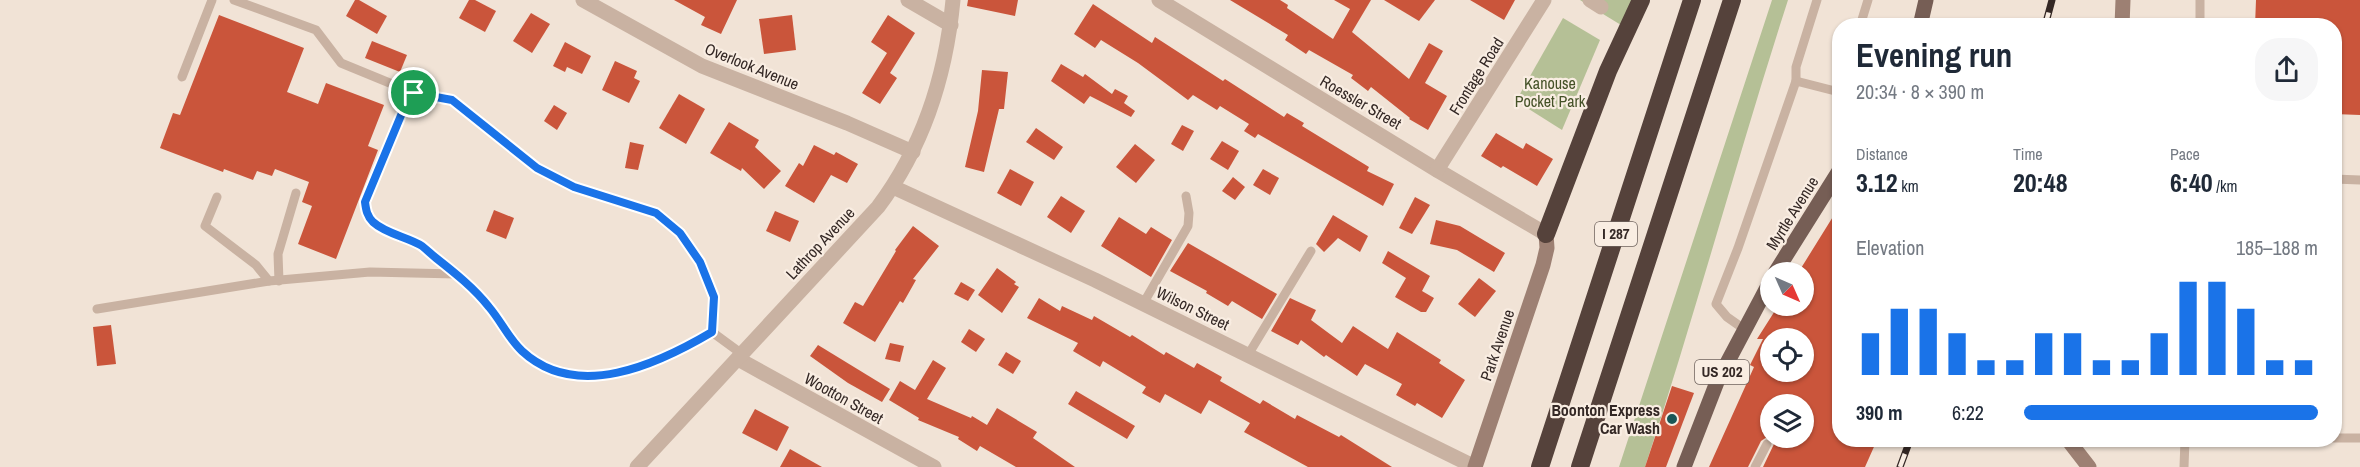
<!DOCTYPE html>
<html lang="en">
<head>
<meta charset="utf-8">
<style>
  :root { --surface:#fff; --page:#f6f6f7; --text:#1f2937; --muted:#747a83; --accent:#1a73e8 }
  body { margin:0; font-family:"Archivo Narrow",sans-serif; background:var(--page); color:var(--text); height:100vh; display:flex; flex-direction:column; font-size:22px; white-space:nowrap }
  * { box-sizing:border-box; margin:0 }
  p { font-size:20px; color:var(--muted) }
  .icon { flex:none; width:33px; height:33px; fill:none; stroke:currentColor; stroke-width:2; stroke-linecap:round; stroke-linejoin:round }
  .map { position:relative; flex:1; overflow:hidden }
  .details { position:absolute; left:1832px; top:18px; width:510px; height:429px; display:flex; flex-direction:column; background:var(--surface); border-radius:24px; box-shadow:0 2px 4px #0004 }
  .details>* { flex:none }
  .needle { width:39px; rotate:135deg }
  .controls { position:absolute; left:1760px; top:262px; display:grid; gap:12px }
  .controls a { display:grid; place-items:center; width:54px; height:54px; border-radius:50%; background:var(--surface); box-shadow:0 2px 4px #0004; font-size:30px }
  .pin { position:absolute; display:grid; place-items:center; width:51px; height:51px; color:#fff; margin:-26px; border:3px solid #fff; border-radius:50%; box-shadow:0 2px 6px #0007 }
  .round { display:grid; place-items:center; flex:none; width:63px; height:63px; border-radius:24px; background:var(--page) }
  .headline { display:flex; align-items:center; justify-content:space-between; height:102px; padding:0 24px }
  h1 { font-size:33px; font-weight:700; line-height:45px }
  .figures { display:grid; grid-template-columns:repeat(3,1fr); gap:9px; height:102px; padding:6px 24px }
  .figures div { display:grid; align-content:center }
  .figures b { font-size:26px; font-weight:700 }
  .figures small { font-size:16px; font-weight:400 }
  .figures p { font-size:16px }
  .chart { height:168px; padding:12px 24px }
  .chart p { display:flex; justify-content:space-between }
  .chart svg { width:100%; height:108px; margin-top:6px; stroke:var(--accent); stroke-width:6 }
  ul { padding:0 24px; list-style:none; font-size:20px }
  li { display:grid; grid-template-columns:96px 72px 1fr; align-items:center; height:45px }
  li i { height:15px; border-radius:8px; background:var(--accent) }
  .map>svg:first-child { display:block }
  .green { fill:#b5c096 }
  .building { fill:#ca553b; fill-rule:evenodd }
  .lines { fill:none; stroke-linecap:round; stroke-linejoin:round }
  .lane { stroke:#c9b2a2; stroke-width:9 }
  .street { stroke:#c9b2a2; stroke-width:15 }
  .secondary { stroke:#9d8073; stroke-width:15 }
  .primary { stroke:#765e55; stroke-width:15 }
  .highway { stroke:#55423b; stroke-width:18 }
  .rail-casing { stroke:#342825; stroke-width:7 }
  .rail { stroke:#f9ede2; stroke-width:4.5; stroke-dasharray:14; stroke-linecap:butt }
  .route-casing { stroke:#fff; stroke-width:12 }
  .route { stroke:#1a73e8; stroke-width:8 }
  .poi-dot { fill:#195656; stroke:#f9ede2; stroke-width:2 }
  .labels { text-anchor:middle; stroke-width:4.5; stroke-linejoin:round; paint-order:stroke }
  .shield { fill:#f9ede2; stroke:#6f635e; stroke-width:1.5 }
  .shield-label { font-size:15px; font-weight:bold; fill:#342825 }
  .street-label { font-size:16px; fill:#342825; stroke:#f9ede2 }
  .park-label { font-size:16px; fill:#455228; stroke:#f9ede2 }
  .poi-label { font-size:16px; font-weight:bold; fill:#342825; stroke:#f9ede2; text-anchor:end }
</style>
</head>
<body>
<div class="map">
<svg width="2360" height="467" viewBox="0 0 2360 467">
  <rect width="100%" height="100%" fill="#f1e3d6"/>
  <g class="green">
    <polygon points="1580,0 1633,0 1621,25"/>
    <path d="M1772 0H1788C1738 155 1696 312 1645 467H1619Z"/>
    <polygon points="1563,18 1600,40 1562,130 1516,101"/>
  </g>
  <g class="building">
    <polygon points="355,0 359,0 387,16 377,34 346,16"/>
    <polygon points="469,0 475,0 496,11 485,32 459,18"/>
    <polygon points="674,0 737,0 721,34 701,25 705,17"/>
    <polygon points="968,0 1018,0 1015,16 967,6"/>
    <polygon points="1230,0 1280,0 1288,5 1287,8 1333,39 1350,9 1334,0 1371,0 1352,32 1409,79 1429,43 1443,51 1425,83 1447,96 1428,130 1409,119 1410,118 1371,87 1368,91 1351,78 1353,75 1309,50 1306,54 1285,40 1288,35"/>
    <polygon points="1384,0 1435,0 1419,21"/>
    <polygon points="1470,0 1515,0 1504,20"/>
    <polygon points="2256,0 2360,0 2360,115 2334,114 2334,26 2255,26"/>
    <polygon points="1093,4 1152,43 1155,37 1223,81 1225,79 1284,117 1287,113 1304,123 1302,126 1369,167 1367,171 1394,184 1383,206 1258,134 1255,138 1244,131 1249,124 1220,106 1217,110 1193,95 1188,100 1138,63 1101,40 1095,48 1074,34"/>
    <polygon points="531,13 550,24 532,53 513,41"/>
    <polygon points="219,15 304,48 287,92 318,104 326,83 384,105 368,146 378,150 336,259 298,244 312,206 302,202 309,182 275,169 272,176 257,171 253,180 224,169 223,172 160,148 173,113 180,115"/>
    <polygon points="792,15 796,50 764,54 759,19"/>
    <polygon points="888,15 915,33 890,73 897,78 880,104 862,93 887,53 871,42"/>
    <polygon points="372,41 407,55 400,72 365,58"/>
    <polygon points="565,42 591,56 582,74 567,67 565,72 553,66"/>
    <polygon points="615,61 637,71 634,78 640,81 629,103 602,90"/>
    <polygon points="1061,64 1083,77 1085,74 1112,94 1115,89 1128,96 1124,103 1135,111 1131,117 1090,96 1084,104 1051,81"/>
    <polygon points="982,70 1008,72 1004,109 999,109 984,172 965,167 978,111"/>
    <polygon points="679,94 705,109 686,144 659,128"/>
    <polygon points="554,105 567,113 557,130 544,121"/>
    <polygon points="729,122 759,140 755,147 781,171 764,189 742,168 741,171 710,153"/>
    <polygon points="1182,125 1194,131 1183,151 1171,144"/>
    <polygon points="1036,128 1063,147 1054,160 1026,142"/>
    <polygon points="1496,133 1523,149 1526,143 1553,159 1537,186 1503,166 1501,168 1481,156"/>
    <polygon points="1222,141 1239,151 1228,170 1210,159"/>
    <polygon points="630,142 644,145 638,170 625,168"/>
    <polygon points="1135,144 1155,160 1136,183 1116,167"/>
    <polygon points="814,145 834,155 836,152 858,164 847,183 831,175 814,203 785,186 799,163 803,166"/>
    <polygon points="1010,169 1034,182 1021,206 997,193"/>
    <polygon points="1263,169 1279,178 1270,195 1253,185"/>
    <polygon points="1233,177 1245,187 1235,200 1222,191"/>
    <polygon points="1061,196 1085,211 1071,233 1047,217"/>
    <polygon points="1415,197 1430,205 1412,234 1399,228"/>
    <path d="M1839 207V440H1877L1865 467H1763L1774 444 1772 440 1767 437 1761 441 1748 467H1709L1754 367 1750 365 1763 339H1757L1778 306H1803V273H1798ZM1770 339H1803V372H1770ZM1770 405H1803V438H1770Z"/>
    <polygon points="494,210 514,218 506,239 486,231"/>
    <polygon points="775,211 799,221 790,242 766,231"/>
    <polygon points="1333,215 1368,236 1360,252 1338,238 1324,252 1316,244"/>
    <polygon points="1119,217 1146,234 1151,227 1172,240 1151,277 1101,246"/>
    <polygon points="1436,220 1460,226 1505,253 1494,272 1457,250 1430,244"/>
    <polygon points="913,226 939,246 913,279 916,280 903,303 900,301 875,342 843,323 855,302 863,306 896,251 895,250"/>
    <polygon points="1188,243 1277,294 1262,319 1232,301 1228,306 1206,293 1207,291 1170,271"/>
    <polygon points="1388,251 1430,276 1422,291 1434,298 1426,312 1421,312 1395,297 1406,278 1382,263"/>
    <polygon points="997,268 1016,282 1014,284 1019,287 1002,313 978,295"/>
    <polygon points="1479,278 1496,291 1475,317 1458,304"/>
    <polygon points="961,282 975,290 968,301 954,294"/>
    <polygon points="1039,298 1060,311 1062,306 1092,320 1094,316 1130,337 1132,335 1164,355 1166,352 1194,368 1197,363 1222,377 1220,381 1260,404 1263,400 1295,419 1297,415 1339,437 1341,435 1392,467 1308,467 1244,432 1250,423 1209,400 1201,414 1165,394 1160,403 1142,393 1146,387 1103,361 1100,367 1073,351 1078,343 1027,318"/>
    <polygon points="1290,298 1316,310 1311,320 1342,343 1353,326 1388,349 1397,332 1441,360 1439,363 1465,380 1442,418 1417,403 1415,406 1396,395 1402,384 1365,364 1357,376 1326,355 1324,357 1301,340 1298,345 1271,331"/>
    <polygon points="111,325 116,364 97,366 93,327"/>
    <polygon points="969,329 985,339 976,352 961,342"/>
    <polygon points="890,343 904,346 900,362 885,359"/>
    <polygon points="818,345 890,389 882,402 848,383 810,356"/>
    <polygon points="1006,352 1021,361 1013,374 998,365"/>
    <polygon points="933,360 946,368 927,399 971,418 972,416 987,425 997,408 1037,432 1033,438 1075,467 1016,467 980,446 977,451 958,439 959,437 918,420 919,418 889,400 900,381 915,390"/>
    <polygon points="1672,386 1694,393 1666,467 1645,467"/>
    <polygon points="1076,391 1135,426 1127,439 1068,404"/>
    <polygon points="755,409 789,427 777,451 742,433"/>
    <polygon points="790,449 822,467 780,467"/>
  </g>
  <g class="lines">
    <g class="lane">
      <polyline points="234,0 316,30 341,63 414,93"/>
      <polyline points="2200,0 2200,26"/>
      <polyline points="1860,26 1868,0"/>
      <polyline points="182,77 212,0"/>
      <polyline points="1796,81 1796,67 1817,0"/>
      <path d="M414 93 452 100 537 168 574 187 656 213 680 233 700 262 714 297 712 332C658 364 577 402 522 351 509 338 501 322 489 307 474 288 455 273 436 258 432 254 427 250 422 246 408 237 386 234 373 222 367 216 366 210 365 202L407 101Z"/>
      <polyline points="2334,179 2360,180"/>
      <polyline points="217,197 205,226 256,265 269,281"/>
      <polyline points="279,281 278,254 296,193"/>
      <polyline points="1143,304 1188,226 1189,213 1186,196"/>
      <polyline points="97,309 269,281 370,272 456,274"/>
      <polyline points="1744,329 1727,317 1716,304 1738,248 1796,81 1839,92"/>
      <polyline points="712,332 742,354"/>
      <polyline points="1248,355 1311,251"/>
      <polyline points="2334,438 2360,438"/>
      <polyline points="1755,467 1767,444"/>
      <polyline points="2184,467 2185,440"/>
    </g>
    <g class="street">
      <polyline points="583,0 702,66 847,123 913,152"/>
      <polyline points="908,0 951,25"/>
      <polyline points="1159,0 1437,170 1546,234"/>
      <polyline points="1590,0 1601,7"/>
      <polyline points="1437,170 1544,0"/>
      <polyline points="893,187 1095,280 1475,467"/>
      <polyline points="738,359 934,467"/>
      <path d="M637 467 878 207C923 147 946 75 953 0"/>
    </g>
    <g class="secondary">
      <polyline points="2122,26 2123,0"/>
      <polyline points="2068,440 2089,467"/>
      <polyline points="1475,467 1543,265 1547,248 1546,234"/>
    </g>
    <g class="primary">
      <polyline points="1920,26 1926,0"/>
      <polyline points="1775,273 1839,171"/>
      <polyline points="1684,467 1717,382 1770,282"/>
    </g>
    <g class="highway">
      <polyline points="1546,234 1608,71 1641,0"/>
      <polyline points="1540,467 1692,0"/>
      <polyline points="1580,467 1732,0"/>
    </g>
    <defs>
      <g id="rail">
        <polyline points="2045,26 2052,0"/>
        <polyline points="1900,467 1910,440"/>
      </g>
    </defs>
    <use href="#rail" class="rail-casing"/>
    <use href="#rail" class="rail"/>
  </g>
  <g class="lines">
    <defs>
      <path id="route" d="M414 93 452 100 537 168 574 187 656 213 680 233 700 262 714 297 712 332C658 364 577 402 522 351 509 339 501 321 489 307 474 288 455 273 436 258 431 254 427 250 422 246 408 237 386 234 373 222 367 216 366 210 365 202L407 101Z"/>
    </defs>
    <use href="#route" class="route-casing"/>
    <use href="#route" class="route"/>
  </g>
  <circle class="poi-dot" cx="1672" cy="419" r="6"/>
  <g class="labels">
    <g class="shield">
      <rect x="1595" y="222" width="42" height="24" rx="4.5"/>
      <rect x="1695" y="360" width="54" height="24" rx="4.5"/>
    </g>
    <g class="shield-label">
      <text x="1616" y="239">I 287</text>
      <text x="1722" y="377">US 202</text>
    </g>
    <g class="street-label">
      <text transform="translate(752 66) rotate(22)" y="6">Overlook Avenue</text>
      <text transform="translate(1476 76) rotate(-58)" y="6">Frontage Road</text>
      <text transform="translate(1361 102) rotate(30)" y="6">Roessler Street</text>
      <text transform="translate(1792 213) rotate(-58)" y="6">Myrtle Avenue</text>
      <text transform="translate(820 243) rotate(-47)" y="6">Lathrop Avenue</text>
      <text transform="translate(1193 308) rotate(26)" y="6">Wilson Street</text>
      <text transform="translate(1497 345) rotate(-71)" y="6">Park Avenue</text>
      <text transform="translate(844 398) rotate(29)" y="6">Wootton Street</text>
    </g>
    <g class="park-label">
      <text x="1550" y="89">Kanouse<tspan x="1550" dy="18">Pocket Park</tspan></text>
    </g>
    <g class="poi-label">
      <text x="1660" y="416">Boonton Express<tspan x="1660" dy="18">Car Wash</tspan></text>
    </g>
  </g>
</svg>
<div class="controls">
<a><svg class="needle" viewBox="-14 -14 28 28"><path d="M0-13l5 13h-10z" fill="#e53935"/><path d="M0 13l5-13h-10z" fill="#747a83"/></svg></a>
<a><svg class="icon" aria-label="locate" viewBox="0 0 24 24"><circle cx="12" cy="12" r="6"/><path d="M12 2v4M12 18v4M2 12h4M18 12h4"/></svg></a>
<a><svg class="icon" aria-label="layers" viewBox="0 0 24 24"><path d="M12 4l9 5-9 5-9-5zM3 14l9 5 9-5"/></svg></a>
</div>
<div class="pin" style="left:414px;top:93px;background:#1e9e55"><svg class="icon" aria-label="arrive" viewBox="0 0 24 24"><path d="M6 21V4h12l-3 4 3 4H6"/></svg></div>
<section class="details">
<div class="headline"><div><h1>Evening run</h1><p>20:34 · 8 × 390 m</p></div><a class="round"><svg class="icon" aria-label="share" viewBox="0 0 24 24"><path d="M12 15V3M7 8l5-5 5 5M5 13v7h14v-7"/></svg></a></div>
<div class="figures">
<div><p>Distance</p><b>3.12<small> km</small></b></div>
<div><p>Time</p><b>20:48</b></div>
<div><p>Pace</p><b>6:40<small> /km</small></b></div>
</div>
<div class="chart"><p><span>Elevation</span>185–188 m</p>
<svg viewBox="0 0 160 44" preserveAspectRatio="none"><path d="M5 44V27M15 44V17M25 44V17M35 44V27M45 44V38M55 44V38M65 44V27M75 44V27M85 44V38M95 44V38M105 44V27M115 44V6M125 44V6M135 44V17M145 44V38M155 44V38"/></svg>
</div>
<ul>
<li><b>390 m</b>6:22<i style="width:100%"></i></li>
</ul>
</section>
</div>
</body>
</html>
